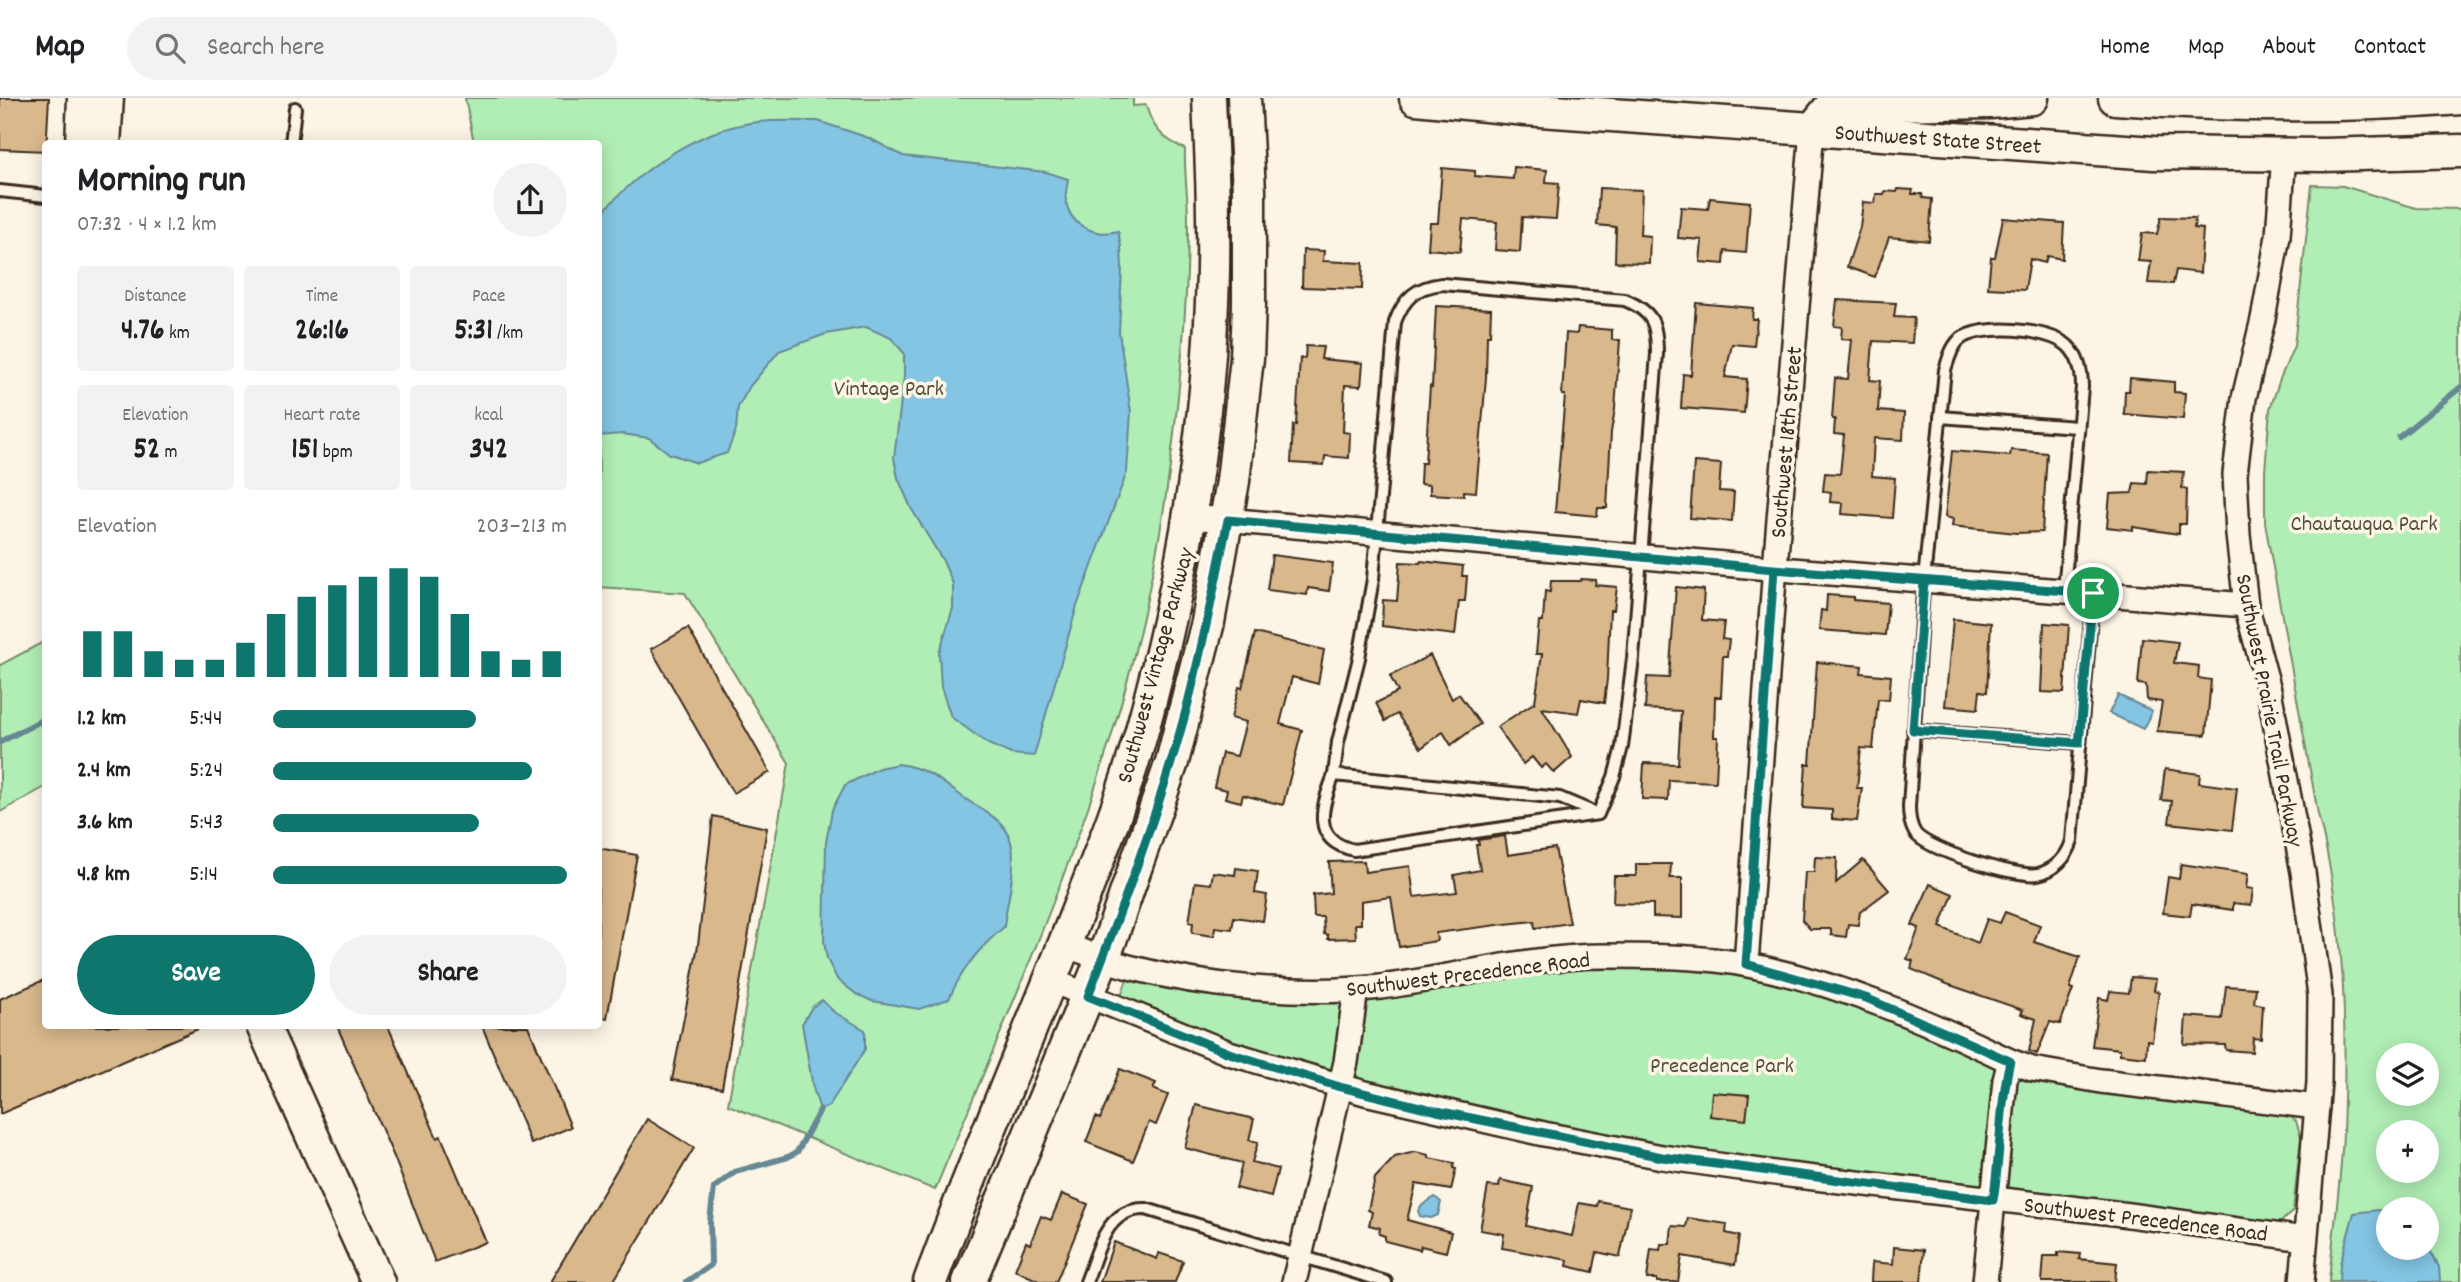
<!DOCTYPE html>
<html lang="en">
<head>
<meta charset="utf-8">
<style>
  :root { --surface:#fff; --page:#f2f2f2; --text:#202124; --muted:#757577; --line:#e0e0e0; --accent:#0f766e }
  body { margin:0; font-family:Dekko,sans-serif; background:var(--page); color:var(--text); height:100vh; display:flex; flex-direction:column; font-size:26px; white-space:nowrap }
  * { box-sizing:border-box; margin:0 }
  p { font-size:23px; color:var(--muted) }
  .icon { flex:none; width:38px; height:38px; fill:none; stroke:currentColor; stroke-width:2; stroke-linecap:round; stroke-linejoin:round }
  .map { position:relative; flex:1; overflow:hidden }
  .panel { position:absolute; left:42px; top:42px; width:560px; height:889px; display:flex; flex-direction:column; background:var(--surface); border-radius:7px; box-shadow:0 4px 18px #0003 }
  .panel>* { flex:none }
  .fabs { position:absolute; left:2376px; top:945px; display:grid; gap:14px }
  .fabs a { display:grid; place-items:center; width:63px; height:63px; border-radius:50%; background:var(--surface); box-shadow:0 4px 18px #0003; font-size:35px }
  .pin { position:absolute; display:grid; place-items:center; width:60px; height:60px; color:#fff; margin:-30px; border:4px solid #fff; border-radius:50%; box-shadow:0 2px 7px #0007 }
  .round { display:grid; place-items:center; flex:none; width:74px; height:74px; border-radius:37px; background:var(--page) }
  .headline { display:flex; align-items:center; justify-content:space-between; height:119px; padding:0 35px }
  h1 { font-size:38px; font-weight:700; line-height:52px }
  .stats { display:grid; grid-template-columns:repeat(3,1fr); gap:10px; height:119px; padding:7px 35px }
  .stats div { display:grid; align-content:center; border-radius:7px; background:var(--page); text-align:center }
  .stats b { font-size:30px; font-weight:700 }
  .stats small { font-size:19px; font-weight:400 }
  .stats p { font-size:19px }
  .chart { height:196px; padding:14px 35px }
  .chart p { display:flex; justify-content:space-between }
  .chart svg { width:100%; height:126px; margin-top:7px; stroke:var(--accent); stroke-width:6 }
  .cta { display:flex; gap:14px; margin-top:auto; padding:14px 35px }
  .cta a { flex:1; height:80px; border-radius:42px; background:var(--accent); color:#fff; font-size:28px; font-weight:700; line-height:80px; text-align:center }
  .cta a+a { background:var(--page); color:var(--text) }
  ul { padding:0 35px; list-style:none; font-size:23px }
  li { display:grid; grid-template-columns:112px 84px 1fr; align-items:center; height:52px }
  li i { height:18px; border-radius:9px; background:var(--accent) }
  header { display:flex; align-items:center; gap:42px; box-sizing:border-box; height:98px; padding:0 35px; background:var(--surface); border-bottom:2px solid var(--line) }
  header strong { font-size:33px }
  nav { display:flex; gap:38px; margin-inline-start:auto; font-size:24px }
  .search { width:490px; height:63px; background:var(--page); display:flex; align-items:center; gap:18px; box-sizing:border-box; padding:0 24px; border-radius:38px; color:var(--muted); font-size:26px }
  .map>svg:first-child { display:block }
  .green { fill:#b1eeb5; stroke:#768c6a; stroke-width:2; fill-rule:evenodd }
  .water { fill:#83c5e3; stroke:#668794; stroke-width:2 }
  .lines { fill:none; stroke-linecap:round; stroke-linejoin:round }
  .stream { stroke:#668794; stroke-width:6 }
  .building { fill:#d9b88c; stroke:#3b2a1e; stroke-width:2 }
  .lane-casing { stroke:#3b2a1e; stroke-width:16 }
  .street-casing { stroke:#3b2a1e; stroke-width:28 }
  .secondary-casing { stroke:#3b2a1e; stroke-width:37 }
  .lane { stroke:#fcf5e5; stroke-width:10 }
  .street { stroke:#fcf5e5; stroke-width:23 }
  .secondary { stroke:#fcf5e5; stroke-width:32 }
  .route-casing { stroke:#fff; stroke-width:14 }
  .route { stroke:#0f766e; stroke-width:9 }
  .labels { text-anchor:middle; stroke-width:7; stroke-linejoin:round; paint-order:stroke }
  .street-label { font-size:23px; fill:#3b2a1e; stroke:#fcf5e5 }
  .park-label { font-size:23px; fill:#53513c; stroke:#fcf5e5 }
</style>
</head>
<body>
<header>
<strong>Map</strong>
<div class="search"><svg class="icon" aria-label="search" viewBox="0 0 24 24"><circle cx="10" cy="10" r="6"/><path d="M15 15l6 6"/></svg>Search here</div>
<nav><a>Home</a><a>Map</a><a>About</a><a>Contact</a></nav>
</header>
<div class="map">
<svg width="2461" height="1184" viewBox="0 0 2461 1184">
  <rect width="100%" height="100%" fill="#fcf5e5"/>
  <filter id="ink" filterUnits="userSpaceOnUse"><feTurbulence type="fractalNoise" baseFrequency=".0143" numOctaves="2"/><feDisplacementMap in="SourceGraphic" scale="14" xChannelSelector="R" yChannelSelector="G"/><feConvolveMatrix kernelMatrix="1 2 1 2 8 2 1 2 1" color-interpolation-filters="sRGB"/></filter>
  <g filter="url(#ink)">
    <g class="green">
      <path d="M465 0H1133V8L1146 7C1152 30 1163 41 1185 51 1184 74 1188 98 1188 121 1188 207 1180 292 1169 376 1154 485 1128 594 1092 698 1046 832 989 961 935 1092L728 1007 789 665 685 495 599 489 598 46 474 45Z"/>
      <path d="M2312 87 2343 88 2416 110 2461 111V1184H2329C2333 1135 2341 1084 2343 1035 2347 928 2345 820 2318 716L2265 425V373L2270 311 2280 281 2294 248ZM2389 957H2427V996H2389ZM2389 1034H2427V1073H2389ZM2389 1111H2427V1150H2389Z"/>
      <polygon points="45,543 45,689 0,714 0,567"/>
      <polygon points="1624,867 1703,872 1761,880 1857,906 1926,935 2286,1017 2296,1023 2301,1039 2293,1113 2281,1124 2269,1126 1663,1051 1353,984 1260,955 1120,900 1129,877 1186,889"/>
    </g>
    <g class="water">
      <path d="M818 23 869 40 903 58 1046 74 1068 81C1067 88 1065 97 1066 103 1070 128 1095 139 1118 133L1121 148 1122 169 1119 234 1131 314 1127 374 1077 508 1034 658 1011 656 988 646 951 619 941 589 939 555 953 510V486L943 463 911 410 898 380 894 360 904 278V255L891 240 866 229 826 236 779 253 750 288 738 309 736 332 727 355 697 365 670 356 649 340 622 336 599 338V118C639 73 695 31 758 24 777 22 798 23 818 23Z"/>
      <polygon points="2118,597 2152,613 2143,631 2109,615"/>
      <path d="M898 666C929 671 936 680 960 697 974 708 993 715 1004 729 1023 754 1007 799 1004 829 979 850 962 871 949 901L919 911 872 903 856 896 837 881 827 861 824 843 826 744 832 712 845 687 879 670Z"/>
      <polygon points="822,902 834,914 865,932 865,951 829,1008 820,1012 813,990 802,926 812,909"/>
      <polygon points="1435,1099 1441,1104 1438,1117 1431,1120 1420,1118 1418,1113 1421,1108"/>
      <polygon points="2378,1112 2389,1115 2389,1150 2427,1150 2427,1147 2439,1169 2440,1184 2339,1184 2340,1166 2354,1115"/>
    </g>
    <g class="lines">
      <g class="stream">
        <polyline points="2399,339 2461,289"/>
        <polyline points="0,644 46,620"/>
        <polyline points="686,1184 711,1167 710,1123 714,1090 735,1074 788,1059 797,1054 820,1012"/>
      </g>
    </g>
    <g class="building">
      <polygon points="0,0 49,0 46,53 0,51"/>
      <polygon points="1514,69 1547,72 1546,84 1559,85 1556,121 1522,119 1520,154 1495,152 1497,124 1463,121 1460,154 1428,151 1430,125 1438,125 1442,70 1475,73 1475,78 1513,81"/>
      <polygon points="1599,90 1642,92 1640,137 1650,138 1649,165 1615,164 1616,129 1597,127"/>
      <polygon points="1898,91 1913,92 1912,96 1922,96 1923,100 1932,101 1929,143 1889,139 1875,179 1847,169 1860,129 1863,104 1875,105 1876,96 1884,96 1885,93 1897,94"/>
      <polygon points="1710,100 1750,104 1746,155 1725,153 1724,166 1700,164 1702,142 1678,140 1681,109 1708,111"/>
      <polygon points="2161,119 2195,120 2194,130 2203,131 2200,175 2176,172 2173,186 2148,185 2151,164 2138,163 2142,135 2157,136"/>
      <polygon points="2003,120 2064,125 2062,161 2047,158 2045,165 2030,161 2025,192 1988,190 1991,159 1995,159"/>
      <polygon points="1303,152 1324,153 1323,163 1363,165 1362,191 1302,189"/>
      <polygon points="1837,202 1896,205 1894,219 1914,220 1912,245 1873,243 1870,282 1880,283 1878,313 1904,315 1903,342 1874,340 1872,378 1895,380 1892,420 1842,416 1843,405 1830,404 1831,394 1823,393 1825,375 1840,376 1844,337 1834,336 1835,321 1832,321 1835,280 1848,281 1852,242 1841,241 1842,229 1834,228"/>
      <polygon points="1696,205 1753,210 1752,221 1757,221 1754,248 1732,246 1725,279 1747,281 1744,315 1681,310 1683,276 1691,277"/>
      <polygon points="1436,208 1491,211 1490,237 1487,237 1486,280 1476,394 1464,393 1464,398 1430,396 1430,387 1420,386 1421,365 1425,365 1430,288 1432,289"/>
      <polygon points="1578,229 1612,232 1612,242 1620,242 1615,311 1611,334 1607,410 1598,410 1597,418 1555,414 1565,297 1562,297 1566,235 1577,236"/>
      <polygon points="1306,248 1323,249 1321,261 1363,265 1361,288 1345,287 1343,334 1350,335 1349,360 1325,358 1324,367 1291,365 1293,327 1296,327 1300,260 1305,260"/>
      <polygon points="2130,280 2174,284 2174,294 2185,295 2183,321 2124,316 2125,293 2129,293"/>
      <polygon points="2011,352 2047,355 2042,434 2016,435 1952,428 1953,421 1945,419 1952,353 2010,358"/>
      <polygon points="1694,364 1721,366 1719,393 1734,394 1732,423 1690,420"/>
      <polygon points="2148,372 2184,374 2182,390 2187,392 2186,426 2179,426 2179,436 2133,429 2133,432 2107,429 2110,396 2132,395 2134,385 2147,386"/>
      <polygon points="1272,457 1333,465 1329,493 1308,490 1307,497 1267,492"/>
      <polygon points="1421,463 1463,468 1462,478 1467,478 1465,503 1459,503 1455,537 1382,528 1383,502 1397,503 1400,464 1420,465"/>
      <polygon points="1581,481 1596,482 1595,487 1617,489 1614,512 1610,512 1607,581 1604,605 1581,601 1578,615 1542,610 1572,659 1554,675 1546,666 1541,670 1532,659 1523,666 1497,629 1535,604 1542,556 1536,556 1539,523 1543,523 1545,493 1550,494 1551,483 1580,483"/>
      <polygon points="1676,489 1704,492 1702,522 1724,524 1722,541 1729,542 1727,558 1723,558 1721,599 1715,599 1714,639 1718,639 1716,684 1669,682 1668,702 1642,701 1644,665 1678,666 1681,613 1645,611 1647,579 1669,580"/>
      <polygon points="1827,497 1853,499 1853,502 1888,505 1885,537 1819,532 1821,512 1826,513"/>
      <polygon points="1953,521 1991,525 1987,594 1980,593 1978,611 1945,608"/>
      <polygon points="2044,525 2069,527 2064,595 2041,594"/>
      <polygon points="688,530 770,674 733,695 651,551"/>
      <polygon points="1255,535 1324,552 1318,586 1292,579 1280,626 1302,632 1283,707 1243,697 1241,704 1225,700 1227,692 1214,689 1222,655 1237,658 1246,624 1231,620 1239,589 1242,590"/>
      <polygon points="2142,540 2178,544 2174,565 2199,568 2198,580 2211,582 2206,637 2157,633 2162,604 2147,602 2146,587 2138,586"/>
      <polygon points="1430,557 1452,601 1459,596 1480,626 1451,647 1443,634 1421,650 1397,616 1385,623 1376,605 1398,594 1390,578"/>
      <polygon points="1817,564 1862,568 1861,575 1891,578 1889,602 1878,601 1873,651 1861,650 1857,690 1862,690 1857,723 1832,721 1832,712 1803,710 1806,666 1810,666"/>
      <polygon points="2165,671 2200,676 2199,685 2237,690 2232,732 2169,725 2172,703 2161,702"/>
      <polygon points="713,718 767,730 722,990 672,982 698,847"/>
      <polygon points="1505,738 1508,757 1555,750 1570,825 1535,830 1534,823 1505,826 1436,835 1437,843 1399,849 1391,799 1361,803 1361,826 1355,826 1356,840 1328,841 1328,837 1324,836 1323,819 1314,819 1313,797 1331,795 1329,764 1364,763 1365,774 1410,768 1414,799 1457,794 1454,777 1480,772 1476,747 1479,747 1478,742"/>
      <polygon points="598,750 637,757 607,920 598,919"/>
      <polygon points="1815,759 1837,760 1836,785 1863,762 1889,792 1860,814 1858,827 1848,826 1846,839 1831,837 1831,831 1810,831 1802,822 1805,774 1814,774"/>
      <polygon points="1636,766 1671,766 1670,780 1682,780 1682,820 1653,819 1653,806 1613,805 1614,778 1636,778"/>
      <polygon points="2181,766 2248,776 2246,790 2253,791 2251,807 2233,805 2233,812 2192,806 2190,818 2163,815 2168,779 2179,781"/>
      <polygon points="1236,770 1258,773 1255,795 1267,797 1263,823 1234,819 1232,831 1215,829 1214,838 1192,835 1193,825 1189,824 1195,784 1211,786 1213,774 1235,777"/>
      <polygon points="1930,786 1953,796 1940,829 1978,845 1987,821 2000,825 2005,814 2040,827 2034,844 2080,859 2070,890 2073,891 2060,926 2050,924 2037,956 2029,953 2036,921 2021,916 2023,912 1947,886 1911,871 1913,863 1907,861 1919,830 1912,827"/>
      <polygon points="2131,879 2156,881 2154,892 2159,894 2152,943 2147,942 2146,959 2120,956 2120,951 2092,948 2099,900 2108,902 2110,893 2129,895"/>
      <polygon points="46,881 46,928 205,928 0,1016 0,901"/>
      <polygon points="2226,888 2256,890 2254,905 2263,907 2261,941 2253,940 2252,954 2226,952 2225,947 2184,946 2186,918 2222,921"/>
      <polygon points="337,928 388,928 437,1040 441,1038 486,1144 435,1164 394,1059"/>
      <polygon points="482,928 528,928 571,1029 531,1046"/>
      <polygon points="1120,971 1156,985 1153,991 1168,997 1156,1027 1149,1024 1133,1063 1086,1044 1096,1019 1100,1021"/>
      <polygon points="1712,994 1749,997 1746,1022 1710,1018"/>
      <polygon points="1196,1007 1254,1021 1249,1042 1258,1044 1252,1064 1278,1071 1271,1099 1236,1090 1242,1065 1185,1050"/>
      <polygon points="647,1021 694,1050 613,1184 550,1184"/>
      <polygon points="1415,1054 1429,1057 1429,1060 1454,1065 1453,1070 1456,1071 1451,1092 1416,1086 1407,1122 1451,1134 1446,1154 1421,1148 1420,1152 1385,1143 1385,1138 1379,1136 1380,1130 1369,1127 1372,1114 1368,1112 1375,1080 1395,1059"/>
      <polygon points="1500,1082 1533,1089 1526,1128 1572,1138 1579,1105 1597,1108 1598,1103 1630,1109 1620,1159 1597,1154 1593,1174 1567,1168 1568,1162 1502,1150 1504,1136 1480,1132 1488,1088 1499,1089"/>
      <polygon points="1062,1096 1088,1106 1056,1184 1041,1184 1015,1172 1026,1144 1030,1146 1041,1118 1051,1122"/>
      <polygon points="1688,1120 1727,1126 1726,1135 1739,1138 1735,1167 1682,1158 1678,1184 1657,1184 1657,1181 1647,1181 1651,1151 1660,1152 1661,1146 1670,1146 1672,1128 1686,1129"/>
      <polygon points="1114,1144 1157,1161 1159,1155 1183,1163 1175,1184 1100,1184"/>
      <polygon points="1894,1149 1924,1152 1921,1184 1871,1184 1872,1164 1893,1166"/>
      <polygon points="2058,1154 2080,1156 2079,1161 2117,1165 2115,1184 2042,1184 2044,1158 2058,1158"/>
    </g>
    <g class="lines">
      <defs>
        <g id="lane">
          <polyline points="291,46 295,10"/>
          <polyline points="0,93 46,98"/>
          <path d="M1442 186 1625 202C1654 214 1657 227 1657 256L1633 560 1622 649 1614 679 1598 716 1560 700 1334 677 1338 644 1359 560 1373 481 1395 224C1404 200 1416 189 1442 186Z"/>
          <polyline points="1940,319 2077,329"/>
          <path d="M2064 493 2082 289C2082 275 2079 259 2068 248 2049 230 1980 225 1959 242 1951 250 1948 262 1945 272L1923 492 1909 709C1909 718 1910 727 1915 735 1927 752 2017 780 2038 776 2055 772 2067 759 2072 743L2093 496"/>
          <polyline points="1913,632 2079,645"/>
          <path d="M1334 677C1322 708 1310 742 1354 752L1598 716"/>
          <path d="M1086 1184C1099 1152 1105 1110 1146 1111L1386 1184"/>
        </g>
        <g id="street">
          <polyline points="2284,56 2278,138 2263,221 2244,300 2235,376 2238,437 2246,507 2269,592 2303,774 2320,897 2319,984 2302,1184"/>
          <polyline points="1191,419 1804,473 2246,507"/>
          <path d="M1064 847C1085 854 1107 863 1129 869 1204 889 1303 898 1381 889 1456 879 1530 858 1606 858 1652 858 1702 858 1748 867 1840 885 1926 923 2010 963L2032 971 2101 983 2317 1009"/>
          <polyline points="1746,866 1774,481 1812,32"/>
          <polyline points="1050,882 1229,955 1365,995 1544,1036 1662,1059 1789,1077 2114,1115 2305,1141"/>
          <polyline points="1294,1184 1346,964 1356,891"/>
          <polyline points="1985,1184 2005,982 2010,963"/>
        </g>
        <g id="secondary">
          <polyline points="1416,0 1526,11 2154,55 2324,57 2461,53"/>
          <path d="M2115 0C2230 8 2346 9 2461 0"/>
          <polyline points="1812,32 1829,11 1840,7 1990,4 2032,0"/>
          <polyline points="82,46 84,0"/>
          <polyline points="104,46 107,0"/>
          <polyline points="263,928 378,1184"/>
          <path d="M930 1184C972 1070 1020 958 1065 845 1092 776 1121 707 1141 636 1180 495 1206 350 1212 204 1215 136 1212 68 1209 0"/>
          <polyline points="969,1184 1109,845 1172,664 1208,524 1233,383 1247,260 1249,206 1249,93 1244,0"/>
        </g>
      </defs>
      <use href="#lane" class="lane-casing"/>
      <use href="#street" class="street-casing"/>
      <use href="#secondary" class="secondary-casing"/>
      <use href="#lane" class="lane"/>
      <use href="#street" class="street"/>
      <use href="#secondary" class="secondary"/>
    </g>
  </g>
  <g class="lines" filter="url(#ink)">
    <defs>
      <path id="route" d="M2093 495 1774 471 1228 422C1214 488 1202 554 1184 620 1158 715 1123 807 1088 898L1229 955 1340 989 1437 1013 1662 1059 1993 1102C2001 1056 1999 1009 2010 963L1866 900 1746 866 1774 471 1924 483 1913 632 2079 645 2093 495"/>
    </defs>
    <use href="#route" class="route-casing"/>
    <use href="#route" class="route"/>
  </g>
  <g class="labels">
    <g class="street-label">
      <text transform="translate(1938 40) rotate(4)" y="8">Southwest State Street</text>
      <text transform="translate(1785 344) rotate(-85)" y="8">Southwest 18th Street</text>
      <text transform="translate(1154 567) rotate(-75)" y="8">Southwest Vintage Parkway</text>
      <text transform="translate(2271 612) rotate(79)" y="8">Southwest Prairie Trail Parkway</text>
      <text transform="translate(1468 875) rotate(-7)" y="8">Southwest Precedence Road</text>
      <text transform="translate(2146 1120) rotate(7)" y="8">Southwest Precedence Road</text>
    </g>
    <g class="park-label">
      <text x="889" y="297">Vintage Park</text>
      <text x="2364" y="432">Chautauqua Park</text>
      <text x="1722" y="974">Precedence Park</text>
    </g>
  </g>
</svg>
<div class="fabs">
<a><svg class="icon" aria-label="layers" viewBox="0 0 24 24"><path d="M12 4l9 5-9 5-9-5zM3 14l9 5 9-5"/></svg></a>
<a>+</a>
<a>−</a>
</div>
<div class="pin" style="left:2093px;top:495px;background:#1e9e55"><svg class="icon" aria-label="arrive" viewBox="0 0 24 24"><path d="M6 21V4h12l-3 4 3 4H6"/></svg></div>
<section class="panel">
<div class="headline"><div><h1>Morning run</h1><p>07:32 · 4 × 1.2 km</p></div><a class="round"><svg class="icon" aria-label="share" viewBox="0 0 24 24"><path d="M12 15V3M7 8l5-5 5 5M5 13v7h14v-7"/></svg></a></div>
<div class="stats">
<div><p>Distance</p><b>4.76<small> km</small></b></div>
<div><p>Time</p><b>26:16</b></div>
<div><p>Pace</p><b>5:31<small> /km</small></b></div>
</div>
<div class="stats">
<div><p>Elevation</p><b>52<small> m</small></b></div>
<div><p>Heart rate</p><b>151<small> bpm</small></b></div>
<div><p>kcal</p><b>342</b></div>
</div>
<div class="chart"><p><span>Elevation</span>203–213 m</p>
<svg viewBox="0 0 160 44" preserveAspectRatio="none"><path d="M5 44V28M15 44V28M25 44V35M35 44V38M45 44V38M55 44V32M65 44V22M75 44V16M85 44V12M95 44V9M105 44V6M115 44V9M125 44V22M135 44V35M145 44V38M155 44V35"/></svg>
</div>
<ul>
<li><b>1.2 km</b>5:44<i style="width:69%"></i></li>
<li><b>2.4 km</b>5:24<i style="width:88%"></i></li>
<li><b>3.6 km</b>5:43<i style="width:70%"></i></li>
<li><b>4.8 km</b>5:14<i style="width:100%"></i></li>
</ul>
<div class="cta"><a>Save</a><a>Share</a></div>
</section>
</div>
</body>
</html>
